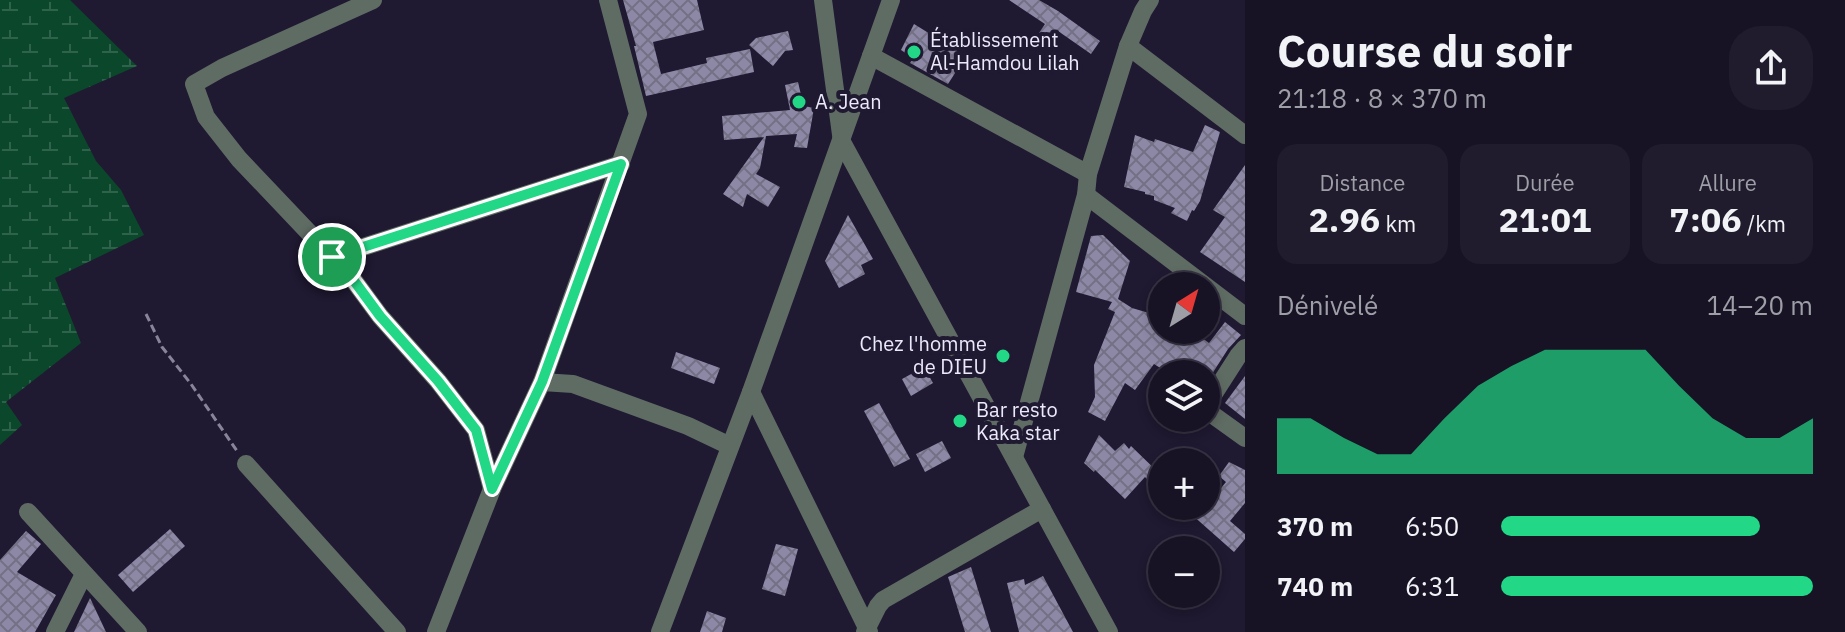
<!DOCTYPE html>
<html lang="fr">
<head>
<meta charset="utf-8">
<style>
  :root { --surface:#171325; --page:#201c2d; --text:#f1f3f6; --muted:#9e9ea7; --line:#363242; --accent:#22d887 }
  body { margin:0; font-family:"IBM Plex Sans",sans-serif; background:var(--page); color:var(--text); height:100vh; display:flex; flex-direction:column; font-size:30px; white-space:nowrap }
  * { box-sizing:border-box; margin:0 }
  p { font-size:26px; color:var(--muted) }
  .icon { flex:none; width:44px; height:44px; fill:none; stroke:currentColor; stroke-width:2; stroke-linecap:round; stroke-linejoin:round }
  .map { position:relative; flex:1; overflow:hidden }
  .sheet { display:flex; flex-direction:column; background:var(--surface); width:600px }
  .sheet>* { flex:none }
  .needle { width:52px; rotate:37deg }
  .tools { position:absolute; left:1148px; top:272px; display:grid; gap:16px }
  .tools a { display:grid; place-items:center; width:72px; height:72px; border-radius:50%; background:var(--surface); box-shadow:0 4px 12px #0003,0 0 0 2px var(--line); font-size:40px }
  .pin { position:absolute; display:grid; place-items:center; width:68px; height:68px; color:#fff; margin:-34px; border:4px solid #fff; border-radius:50%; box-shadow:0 2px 8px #0007 }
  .round { display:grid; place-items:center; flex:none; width:84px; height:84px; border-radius:32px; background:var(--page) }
  .head { display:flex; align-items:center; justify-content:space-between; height:136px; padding:0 32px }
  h1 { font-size:44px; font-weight:700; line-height:60px }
  .metrics { display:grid; grid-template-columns:repeat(3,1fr); gap:12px; height:136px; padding:8px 32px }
  .metrics div { display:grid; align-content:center; border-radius:20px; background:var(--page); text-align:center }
  .metrics b { font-size:34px; font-weight:700 }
  .metrics small { font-size:22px; font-weight:400 }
  .metrics p { font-size:22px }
  .chart { height:224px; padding:16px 32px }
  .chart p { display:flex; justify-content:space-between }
  .chart svg { width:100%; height:144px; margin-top:8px; fill:var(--accent); opacity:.7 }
  ul { padding:0 32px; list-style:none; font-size:26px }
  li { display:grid; grid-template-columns:128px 96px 1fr; align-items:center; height:60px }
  li i { height:20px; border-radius:10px; background:var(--accent) }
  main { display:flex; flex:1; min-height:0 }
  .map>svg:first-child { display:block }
  .wetland { fill:url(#wetland-marsh) }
  .building { fill:url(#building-cross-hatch) }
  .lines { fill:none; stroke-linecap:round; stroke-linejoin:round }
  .path { stroke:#898499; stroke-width:3; stroke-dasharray:8 4; stroke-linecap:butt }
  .minor { stroke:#5f6c64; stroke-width:18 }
  .route-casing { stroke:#fff; stroke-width:16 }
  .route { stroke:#22d887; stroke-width:10 }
  .poi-dot { fill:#22d887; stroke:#1f1931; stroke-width:3 }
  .labels { text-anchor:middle; stroke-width:8; stroke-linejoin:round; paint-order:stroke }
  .poi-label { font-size:20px; fill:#ece9fa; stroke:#1f1931; text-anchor:start }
</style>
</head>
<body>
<main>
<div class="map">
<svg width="1245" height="632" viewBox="0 0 1245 632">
  <defs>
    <pattern id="wetland-marsh" width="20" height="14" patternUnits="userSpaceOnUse" patternTransform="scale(2)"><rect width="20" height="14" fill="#0b472a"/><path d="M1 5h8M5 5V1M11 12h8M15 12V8" fill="none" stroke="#2f624a"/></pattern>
    <pattern id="building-cross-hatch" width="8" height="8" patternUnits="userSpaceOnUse" patternTransform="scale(2)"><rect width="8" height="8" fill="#8d88a6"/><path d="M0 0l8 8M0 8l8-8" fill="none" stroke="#747186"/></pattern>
  </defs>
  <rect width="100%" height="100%" fill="#1f1931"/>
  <polygon class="wetland" points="0,0 70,0 137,66 64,98 96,161 121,190 144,235 55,278 81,343 6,402 22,425 0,445"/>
  <g class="building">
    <polygon points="623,0 697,0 704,30 653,42 661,74 707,63 706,58 750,49 754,72 646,96 634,46 636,46"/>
    <polygon points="1009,0 1039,0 1058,11 1100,41 1091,54 1058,31 1048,48 1035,39 1045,24"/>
    <polygon points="914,24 966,56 948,84 910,63 913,58 901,50"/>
    <polygon points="788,31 793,50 785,51 773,66 749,45 756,38"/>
    <polygon points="798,82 804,108 804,106 814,108 807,148 794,147 797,134 766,136 760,168 756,174 780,187 768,207 747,194 743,207 723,194 764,137 724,140 722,116 790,110 785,85"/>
    <polygon points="1205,125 1220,132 1200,201 1194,211 1192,210 1187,221 1171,213 1175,208 1154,200 1154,196 1145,194 1145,192 1124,187 1135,135 1154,142 1155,139 1193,152"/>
    <polygon points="1245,165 1245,282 1200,252 1225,217 1213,210"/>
    <polygon points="848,215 873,259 861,265 865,274 839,288 825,261"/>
    <polygon points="1103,235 1130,261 1118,299 1132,308 1149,313 1162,295 1162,330 1191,330 1209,343 1225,322 1241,335 1228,349 1212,374 1175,374 1167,368 1165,371 1154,364 1135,390 1125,383 1105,421 1088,412 1095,397 1094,365 1115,312 1108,309 1112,302 1076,292 1091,236"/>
    <polygon points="676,352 720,368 714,384 671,368"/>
    <polygon points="924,367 933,383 911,396 902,379"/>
    <polygon points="1245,376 1245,419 1225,403"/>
    <polygon points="879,403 910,459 894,467 864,411"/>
    <polygon points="1099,435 1115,451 1124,443 1129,449 1131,446 1162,476 1153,485 1145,477 1125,499 1095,470 1094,472 1084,463"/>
    <polygon points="942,441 951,458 925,472 916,454"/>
    <polygon points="1229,462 1245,470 1245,503 1230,521 1245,534 1245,539 1234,552 1182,506 1206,506 1226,482 1219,476"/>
    <polygon points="170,529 185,546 133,592 118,575"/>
    <polygon points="26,531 41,544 17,572 56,595 35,632 0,632 0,560"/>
    <polygon points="776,544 798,549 785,596 762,589"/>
    <polygon points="971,567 991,632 965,632 948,577"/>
    <polygon points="1043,576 1073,632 1019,632 1007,583 1024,579 1025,585"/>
    <polygon points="90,598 106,632 74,632"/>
    <polygon points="707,611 726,618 722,632 700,632"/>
  </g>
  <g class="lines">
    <polyline class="path" points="146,314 162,347 191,384 237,451"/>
    <g class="minor">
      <polyline points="373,0 222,68 194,84 206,117 239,159 352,278 380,316 438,381 476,430 492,489"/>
      <polyline points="823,0 842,142 1109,632"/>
      <polyline points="1128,46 1245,135"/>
      <polyline points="871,56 1088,174"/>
      <polyline points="1086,195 1245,316"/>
      <polyline points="332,257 621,164"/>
      <polyline points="542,382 573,384 688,426 730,446"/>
      <polyline points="751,392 869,632"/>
      <polyline points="1206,406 1238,356 1245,348"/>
      <polyline points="1206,410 1245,438"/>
      <polyline points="1014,457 1086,195 1088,174 1128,46 1143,11 1150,0"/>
      <polyline points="246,464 397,632"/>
      <polyline points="28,512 138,632"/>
      <polyline points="55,632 84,574"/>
      <polyline points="436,632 492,489 542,382 638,114 608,0"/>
      <polyline points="660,632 751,392 891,0"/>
      <polyline points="865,632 878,606 883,600 1042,509"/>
    </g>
  </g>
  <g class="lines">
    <defs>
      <polygon id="route" points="621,164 542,382 492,489 476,430 438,381 380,316 352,278 332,257"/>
    </defs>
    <use href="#route" class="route-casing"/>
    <use href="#route" class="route"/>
  </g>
  <g class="poi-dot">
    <circle cx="914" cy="52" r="8"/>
    <circle cx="799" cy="102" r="8"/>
    <circle cx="1003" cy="356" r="8"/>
    <circle cx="960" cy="421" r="8"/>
  </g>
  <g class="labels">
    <g class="poi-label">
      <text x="930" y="47">Établissement<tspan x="930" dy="23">Al-Hamdou Lilah</tspan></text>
      <text x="815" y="109">A. Jean</text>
      <text x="987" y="351" text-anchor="end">Chez l'homme<tspan x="987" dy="23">de DIEU</tspan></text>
      <text x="976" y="417">Bar resto<tspan x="976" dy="23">Kaka star</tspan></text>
    </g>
  </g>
</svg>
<div class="tools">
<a><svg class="needle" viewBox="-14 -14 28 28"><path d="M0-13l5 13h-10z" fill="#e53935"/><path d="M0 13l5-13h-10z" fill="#9e9ea7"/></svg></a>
<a><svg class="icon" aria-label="layers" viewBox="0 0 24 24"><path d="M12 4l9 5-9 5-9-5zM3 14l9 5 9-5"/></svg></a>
<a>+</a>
<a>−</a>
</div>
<div class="pin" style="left:332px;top:257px;background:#1e9e55"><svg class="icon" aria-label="arrive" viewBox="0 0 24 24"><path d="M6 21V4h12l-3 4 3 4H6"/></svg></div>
</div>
<section class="sheet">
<div class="head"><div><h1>Course du soir</h1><p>21:18 · 8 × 370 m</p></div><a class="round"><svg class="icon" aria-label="share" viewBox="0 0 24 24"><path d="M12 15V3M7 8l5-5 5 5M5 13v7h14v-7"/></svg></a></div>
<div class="metrics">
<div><p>Distance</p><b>2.96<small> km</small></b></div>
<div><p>Durée</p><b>21:01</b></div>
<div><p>Allure</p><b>7:06<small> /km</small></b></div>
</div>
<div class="chart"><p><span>Dénivelé</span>14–20 m</p>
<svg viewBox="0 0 160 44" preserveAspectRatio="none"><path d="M0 44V27L10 27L20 33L30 38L40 38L50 27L60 17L70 11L80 6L90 6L100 6L110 6L120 17L130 27L140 33L150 33L160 27V44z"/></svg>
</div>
<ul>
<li><b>370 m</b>6:50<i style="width:83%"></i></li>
<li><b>740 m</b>6:31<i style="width:100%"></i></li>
</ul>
</section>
</main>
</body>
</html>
